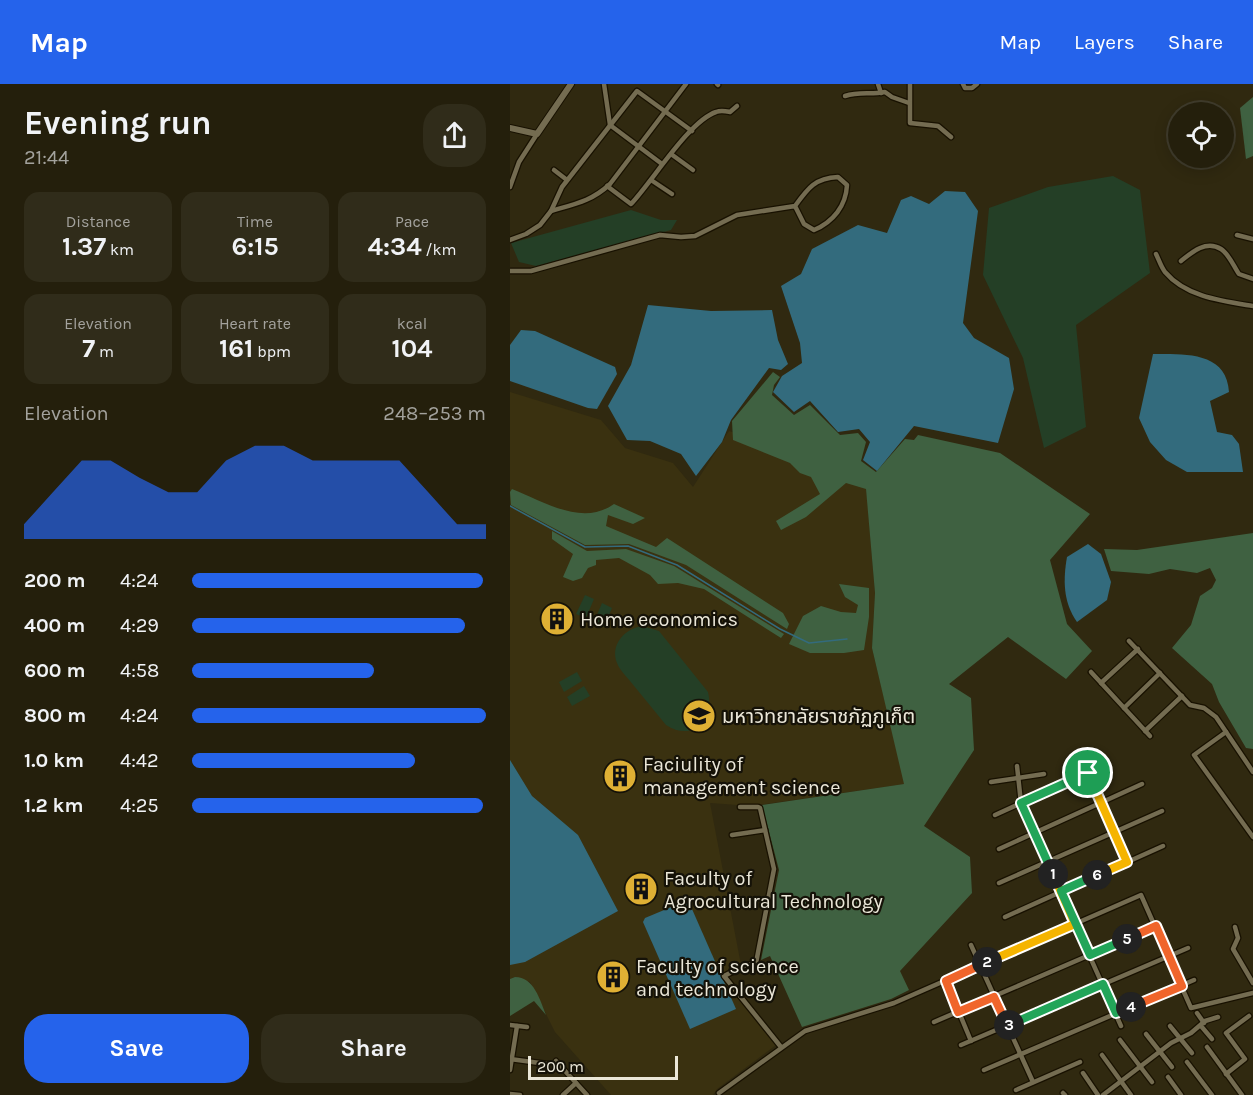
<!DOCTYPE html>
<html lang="en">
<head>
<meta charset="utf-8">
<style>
  :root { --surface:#241f0c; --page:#302c1a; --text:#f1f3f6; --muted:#a3a29d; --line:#413d2d; --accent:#2563eb }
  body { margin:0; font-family:Karla,"Noto Sans Thai",sans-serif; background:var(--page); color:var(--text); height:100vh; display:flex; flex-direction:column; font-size:22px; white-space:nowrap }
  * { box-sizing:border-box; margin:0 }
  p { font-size:20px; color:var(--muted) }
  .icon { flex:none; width:33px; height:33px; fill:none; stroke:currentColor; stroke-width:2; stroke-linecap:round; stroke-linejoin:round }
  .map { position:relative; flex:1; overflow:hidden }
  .panel { display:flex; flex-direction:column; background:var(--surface); width:510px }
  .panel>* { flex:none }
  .buttons { position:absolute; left:658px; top:18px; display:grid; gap:12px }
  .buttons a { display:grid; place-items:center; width:66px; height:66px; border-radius:50%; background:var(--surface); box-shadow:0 3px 15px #0003,0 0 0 2px var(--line); font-size:30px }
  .scale { position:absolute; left:18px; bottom:15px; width:150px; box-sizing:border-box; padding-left:6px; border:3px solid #ebe7d8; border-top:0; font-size:16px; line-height:21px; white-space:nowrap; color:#ebe7d8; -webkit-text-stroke:4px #151208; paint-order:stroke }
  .pin { position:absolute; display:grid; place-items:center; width:51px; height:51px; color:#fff; margin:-26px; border:3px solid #fff; border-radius:50%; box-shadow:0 2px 6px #0007 }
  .km { position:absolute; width:30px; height:30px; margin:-15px; border-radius:50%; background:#222; color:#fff; font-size:16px; line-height:30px; text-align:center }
  .round { display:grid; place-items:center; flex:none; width:63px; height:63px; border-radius:24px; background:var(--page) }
  .head { display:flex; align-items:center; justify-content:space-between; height:102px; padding:0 24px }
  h1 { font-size:33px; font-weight:700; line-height:45px }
  .stats { display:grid; grid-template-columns:repeat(3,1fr); gap:9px; height:102px; padding:6px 24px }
  .stats div { display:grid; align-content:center; border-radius:15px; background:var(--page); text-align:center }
  .stats b { font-size:26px; font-weight:700 }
  .stats small { font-size:16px; font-weight:400 }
  .stats p { font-size:16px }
  .chart { height:168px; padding:12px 24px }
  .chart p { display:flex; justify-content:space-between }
  .chart svg { width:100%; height:108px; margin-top:6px; fill:var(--accent); opacity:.7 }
  .cta { display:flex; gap:12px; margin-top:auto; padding:12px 24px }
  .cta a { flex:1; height:69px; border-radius:24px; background:var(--accent); color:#fff; font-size:24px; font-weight:700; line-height:69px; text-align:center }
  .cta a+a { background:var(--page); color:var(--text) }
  ul { padding:0 24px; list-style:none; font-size:20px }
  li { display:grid; grid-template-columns:96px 72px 1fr; align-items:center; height:45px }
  li i { height:15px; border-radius:8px; background:var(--accent) }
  header { display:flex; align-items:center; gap:36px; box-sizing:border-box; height:84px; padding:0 30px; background:var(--accent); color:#fff }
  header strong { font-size:28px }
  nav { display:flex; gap:33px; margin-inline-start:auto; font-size:21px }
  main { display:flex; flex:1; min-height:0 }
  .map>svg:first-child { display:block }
  .built { fill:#3a3110 }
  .green { fill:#243f26 }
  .forest { fill:#3f6141 }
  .water { fill:#336b7d }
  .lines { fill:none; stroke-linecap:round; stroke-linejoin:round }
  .stream { stroke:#336b7d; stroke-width:1.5 }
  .minor-casing { stroke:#181100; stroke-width:7 }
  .tertiary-casing { stroke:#181100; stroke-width:8 }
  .minor { stroke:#746c51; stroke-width:4.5 }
  .tertiary { stroke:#746c51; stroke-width:6 }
  .split-1-casing { stroke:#fff; stroke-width:12 }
  .split-2-casing { stroke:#fff; stroke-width:12 }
  .split-3-casing { stroke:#fff; stroke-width:12 }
  .split-4-casing { stroke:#fff; stroke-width:12 }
  .split-5-casing { stroke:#fff; stroke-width:12 }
  .split-6-casing { stroke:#fff; stroke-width:12 }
  .split-7-casing { stroke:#fff; stroke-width:12 }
  .split-1 { stroke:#22a559; stroke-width:8 }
  .split-2 { stroke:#f5b400; stroke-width:8 }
  .split-3 { stroke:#f0652b; stroke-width:8 }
  .split-4 { stroke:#22a559; stroke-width:8 }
  .split-5 { stroke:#f0652b; stroke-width:8 }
  .split-6 { stroke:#22a559; stroke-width:8 }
  .split-7 { stroke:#f5b400; stroke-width:8 }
  .labels { text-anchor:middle; stroke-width:4.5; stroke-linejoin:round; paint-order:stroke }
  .poi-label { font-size:20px; fill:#ebe7d8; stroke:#151208; text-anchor:start }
</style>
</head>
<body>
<header>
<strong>Map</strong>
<nav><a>Map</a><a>Layers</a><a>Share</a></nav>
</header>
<main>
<section class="panel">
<div class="head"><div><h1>Evening run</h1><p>21:44</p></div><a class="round"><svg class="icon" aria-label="share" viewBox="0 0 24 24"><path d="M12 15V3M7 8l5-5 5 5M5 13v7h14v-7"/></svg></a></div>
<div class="stats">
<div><p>Distance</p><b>1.37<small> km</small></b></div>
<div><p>Time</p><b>6:15</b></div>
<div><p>Pace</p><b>4:34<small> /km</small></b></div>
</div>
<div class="stats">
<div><p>Elevation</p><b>7<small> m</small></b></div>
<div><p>Heart rate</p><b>161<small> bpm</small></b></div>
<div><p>kcal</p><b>104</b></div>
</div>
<div class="chart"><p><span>Elevation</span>248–253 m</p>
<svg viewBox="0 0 160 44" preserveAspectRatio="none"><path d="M0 44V38L10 25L20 12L30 12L40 19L50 25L60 25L70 12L80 6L90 6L100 12L110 12L120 12L130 12L140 25L150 38L160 38V44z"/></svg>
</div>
<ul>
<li><b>200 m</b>4:24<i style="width:99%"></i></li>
<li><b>400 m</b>4:29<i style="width:93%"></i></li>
<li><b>600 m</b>4:58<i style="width:62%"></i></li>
<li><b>800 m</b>4:24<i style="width:100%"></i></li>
<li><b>1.0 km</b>4:42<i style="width:76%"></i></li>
<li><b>1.2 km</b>4:25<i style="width:99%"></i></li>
</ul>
<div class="cta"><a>Save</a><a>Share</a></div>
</section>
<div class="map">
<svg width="743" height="1011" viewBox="0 0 743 1011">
  <rect width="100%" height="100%" fill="#302910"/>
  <polygon class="built" points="0,308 91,336 115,364 163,379 183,403 219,347 355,389 365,509 362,564 395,700 242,722 200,719 231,881 213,890 233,921 266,961 207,1005 203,1011 101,1011 45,948 20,898 5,893 0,895"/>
  <g class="green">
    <polygon points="603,92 630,106 640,189 566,241 576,343 534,364 513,274 473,191 479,124 538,103"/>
    <polygon points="121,126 151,136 167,136 161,146 26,182 9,178 1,159"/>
    <polygon points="75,511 84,515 76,534 66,530"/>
    <polygon points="92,519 102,524 94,543 84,538"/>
    <path d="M132 542 149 547 198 608C205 637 182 658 156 641 144 626 132 612 120 597 116 592 109 585 107 579 100 561 114 545 132 542Z"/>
    <polygon points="67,588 72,597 54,608 49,598"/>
    <polygon points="74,602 80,612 62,622 57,613"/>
  </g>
  <g class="forest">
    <polygon points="743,13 743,72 736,75 730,24"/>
    <polygon points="263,288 270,293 264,301 262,311 284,331 300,321 330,351 348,349 356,358 351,377 366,388 395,355 404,356 408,351 490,369 580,430 540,476 557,540 582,567 556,595 498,553 439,600 461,614 464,666 414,742 460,773 462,809 390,887 399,906 381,915 292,943 260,872 251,876 269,786 252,721 394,700 362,564 365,509 356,405 336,399 296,433 271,446 266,437 310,410 301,393 290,389 280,379 223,356 222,337"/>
    <path d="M2 405C33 417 72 443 104 420L135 434 123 440 98 431 96 442 146 463 157 454 273 529 279 540 277 545 176 481 119 460 75 461 1 421 0 408Z"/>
    <polygon points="42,447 77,467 116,465 164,482 274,550 271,554 194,505 168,499 148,500 140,491 109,474 86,476 86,481 78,484 72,494 63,497 53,493 63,470 42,455"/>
    <polygon points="743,449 743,665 736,664 709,618 702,600 662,564 681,541 690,512 702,504 706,496 700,484 687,489 660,485 639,490 601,487 594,465 627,466"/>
    <polygon points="329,500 359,504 359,533 354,566 334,569 300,569 279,560 293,532 311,522 331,528 346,529 348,521 335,513"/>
    <path d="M5 893C24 893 30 916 36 931L24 917 0 932V895Z"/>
  </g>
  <g class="water">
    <polygon points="435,107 455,108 468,127 453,239 464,254 499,274 504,305 488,359 404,342 367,387 353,376 360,358 349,345 328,348 300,317 284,328 263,308 272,292 292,279 290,259 271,202 291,190 302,165 348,141 377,149 391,116 401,112 419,120"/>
    <polygon points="138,221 201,227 262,226 268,256 278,280 271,286 259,284 221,336 212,358 186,392 171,370 140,357 117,356 98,322 121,281"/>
    <polygon points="11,246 25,247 105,283 107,290 87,325 78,324 0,297 0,261"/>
    <path d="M643 270C673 270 717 267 719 308L700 317 707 348 722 351 729 360 733 388H677L656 376 640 358 629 334Z"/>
    <path d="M578 460 591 470 601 498 597 516 567 538C553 518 553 496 557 473Z"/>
    <polygon points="0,676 22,712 68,751 108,827 15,878 0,881"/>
    <polygon points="178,816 226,925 180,945 133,838 135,834"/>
  </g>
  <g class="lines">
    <polyline class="stream" points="0,422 75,463 118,462 167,481 270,545 299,559 337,555"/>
    <defs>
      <g id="minor">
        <polyline points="94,0 100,41 152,80"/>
        <polyline points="207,0 208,1"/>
        <polyline points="368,0 371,9"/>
        <polyline points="400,0 400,39 428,42 441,53"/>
        <polyline points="453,0 455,4 462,4 467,0"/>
        <path d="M335 12C350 7 360 11 375 8L382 13 399 19"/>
        <polyline points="161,70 183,86"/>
        <polyline points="44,86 57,96"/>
        <polyline points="141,96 162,110"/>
        <path d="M97 102 121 120C142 98 179 37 206 28 211 26 215 27 220 28L227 22"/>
        <polyline points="0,103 9,78 27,50"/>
        <path d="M41 127C65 120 82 117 100 100L176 0"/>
        <polyline points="727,151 743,155"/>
        <polyline points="0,156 16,150 30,141 41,127 52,103 127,7 182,47"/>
        <path d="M646 170C649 176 651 183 655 188 676 213 712 217 743 222"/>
        <path d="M671 177C682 168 696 156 711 165 719 170 724 183 729 190L743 195"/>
        <path d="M0 187H21L150 151 171 153 185 152 227 131 285 122C298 104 305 94 328 93L337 101C336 122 323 138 304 146L294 140 285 122"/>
        <polyline points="619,557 680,621 694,624 706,633 743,688"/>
        <polyline points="581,588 640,652"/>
        <polyline points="591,599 628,565"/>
        <polyline points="614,624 650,589"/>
        <polyline points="635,647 672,612"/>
        <polyline points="716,648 684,671 743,753"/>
        <polyline points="507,682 511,719 611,942"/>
        <polyline points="578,689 617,778"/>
        <polyline points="481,698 534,690"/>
        <polyline points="230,723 248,723 250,724 264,785 246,879 234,882 214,892 271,963"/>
        <polyline points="485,731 597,680"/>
        <polyline points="222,751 255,746"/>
        <polyline points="489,765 632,700"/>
        <polyline points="489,799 652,727"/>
        <polyline points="495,833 653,762"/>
        <polyline points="725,843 728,854 723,865 743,899"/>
        <polyline points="461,861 523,998"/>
        <polyline points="436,897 461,957"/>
        <polyline points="687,929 694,939"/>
        <polyline points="424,938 647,842"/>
        <polyline points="0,941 17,943"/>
        <polyline points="660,942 682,969"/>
        <polyline points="691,942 702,955"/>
        <polyline points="636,950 662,983"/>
        <polyline points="610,956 642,998"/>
        <polyline points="451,961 678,864"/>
        <polyline points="697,963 732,1011"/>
        <polyline points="592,971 621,1011"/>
        <polyline points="0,975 37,980"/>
        <polyline points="46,977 77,1011"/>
        <polyline points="677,978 702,1011"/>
        <polyline points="0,986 7,942"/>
        <polyline points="474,986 684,896"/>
        <polyline points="573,989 588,1011"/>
        <polyline points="716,990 735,975 716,949 739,932"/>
        <polyline points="658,993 671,1011"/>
        <polyline points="506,1006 570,978"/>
        <polyline points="209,1009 295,947 384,919 631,811 681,924 743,909"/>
        <polyline points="553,1009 555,1011"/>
        <polyline points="0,1010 10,1011"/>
        <polyline points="53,1011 66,999"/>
        <polyline points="593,1011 661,959 681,949 695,937 708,933"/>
      </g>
      <polyline id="tertiary" points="0,44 27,50 61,0"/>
    </defs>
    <use href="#minor" class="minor-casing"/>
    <use href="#tertiary" class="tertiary-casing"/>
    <use href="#minor" class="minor"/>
    <use href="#tertiary" class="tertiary"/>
  </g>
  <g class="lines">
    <defs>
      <polyline id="split-1" points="543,790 511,719 578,689"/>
      <polyline id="split-2" points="477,878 565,840 543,790"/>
      <polyline id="split-3" points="477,878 436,897 448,928 484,913 497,941 499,941"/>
      <polyline id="split-4" points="499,941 593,900 606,929 621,923"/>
      <polyline id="split-5" points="617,855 646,842 672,902 621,923"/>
      <polyline id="split-6" points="587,791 551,807 580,871 617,855"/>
      <polyline id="split-7" points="578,689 617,778 587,791"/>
    </defs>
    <use href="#split-1" class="split-1-casing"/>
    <use href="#split-2" class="split-2-casing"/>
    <use href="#split-3" class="split-3-casing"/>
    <use href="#split-4" class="split-4-casing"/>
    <use href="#split-5" class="split-5-casing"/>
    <use href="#split-6" class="split-6-casing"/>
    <use href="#split-7" class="split-7-casing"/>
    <use href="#split-1" class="split-1"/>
    <use href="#split-2" class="split-2"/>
    <use href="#split-3" class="split-3"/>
    <use href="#split-4" class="split-4"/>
    <use href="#split-5" class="split-5"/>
    <use href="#split-6" class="split-6"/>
    <use href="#split-7" class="split-7"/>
  </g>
  <defs>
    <symbol id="building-disc" viewBox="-11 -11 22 22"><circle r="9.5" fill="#dfb034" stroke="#151208"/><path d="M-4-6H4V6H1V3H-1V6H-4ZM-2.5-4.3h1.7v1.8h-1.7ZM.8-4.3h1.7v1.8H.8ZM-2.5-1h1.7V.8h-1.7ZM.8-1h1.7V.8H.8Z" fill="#111"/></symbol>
    <symbol id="university-disc" viewBox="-11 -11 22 22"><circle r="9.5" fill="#dfb034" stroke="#151208"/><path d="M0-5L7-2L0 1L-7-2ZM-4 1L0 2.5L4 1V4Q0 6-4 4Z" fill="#111"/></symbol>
  </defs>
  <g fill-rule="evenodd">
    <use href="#building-disc" x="28" y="516" width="38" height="38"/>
    <use href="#university-disc" x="170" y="613" width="38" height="38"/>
    <use href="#building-disc" x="91" y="673" width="38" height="38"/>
    <use href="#building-disc" x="112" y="786" width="38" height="38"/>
    <use href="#building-disc" x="84" y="874" width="38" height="38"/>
  </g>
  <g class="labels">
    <g class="poi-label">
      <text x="70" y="542">Home economics</text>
      <text x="212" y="639">มหาวิทยาลัยราชภัฏภูเก็ต</text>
      <text x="133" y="687">Faciulity of<tspan x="133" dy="23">management science</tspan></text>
      <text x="154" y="801">Faculty of<tspan x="154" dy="23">Agrocultural Technology</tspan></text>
      <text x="126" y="889">Faculty of science<tspan x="126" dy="23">and technology</tspan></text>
    </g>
  </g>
</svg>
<div class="buttons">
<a><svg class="icon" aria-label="locate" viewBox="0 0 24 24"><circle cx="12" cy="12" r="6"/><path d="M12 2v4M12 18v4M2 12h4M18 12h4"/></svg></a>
</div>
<div class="scale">200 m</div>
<div class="pin" style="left:578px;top:689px;background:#1e9e55"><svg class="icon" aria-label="arrive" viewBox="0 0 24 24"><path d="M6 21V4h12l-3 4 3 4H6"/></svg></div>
<b class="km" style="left:543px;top:790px">1</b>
<b class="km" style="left:477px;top:878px">2</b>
<b class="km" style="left:499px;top:941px">3</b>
<b class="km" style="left:621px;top:923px">4</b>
<b class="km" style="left:617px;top:855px">5</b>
<b class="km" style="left:587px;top:791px">6</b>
</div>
</main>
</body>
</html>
